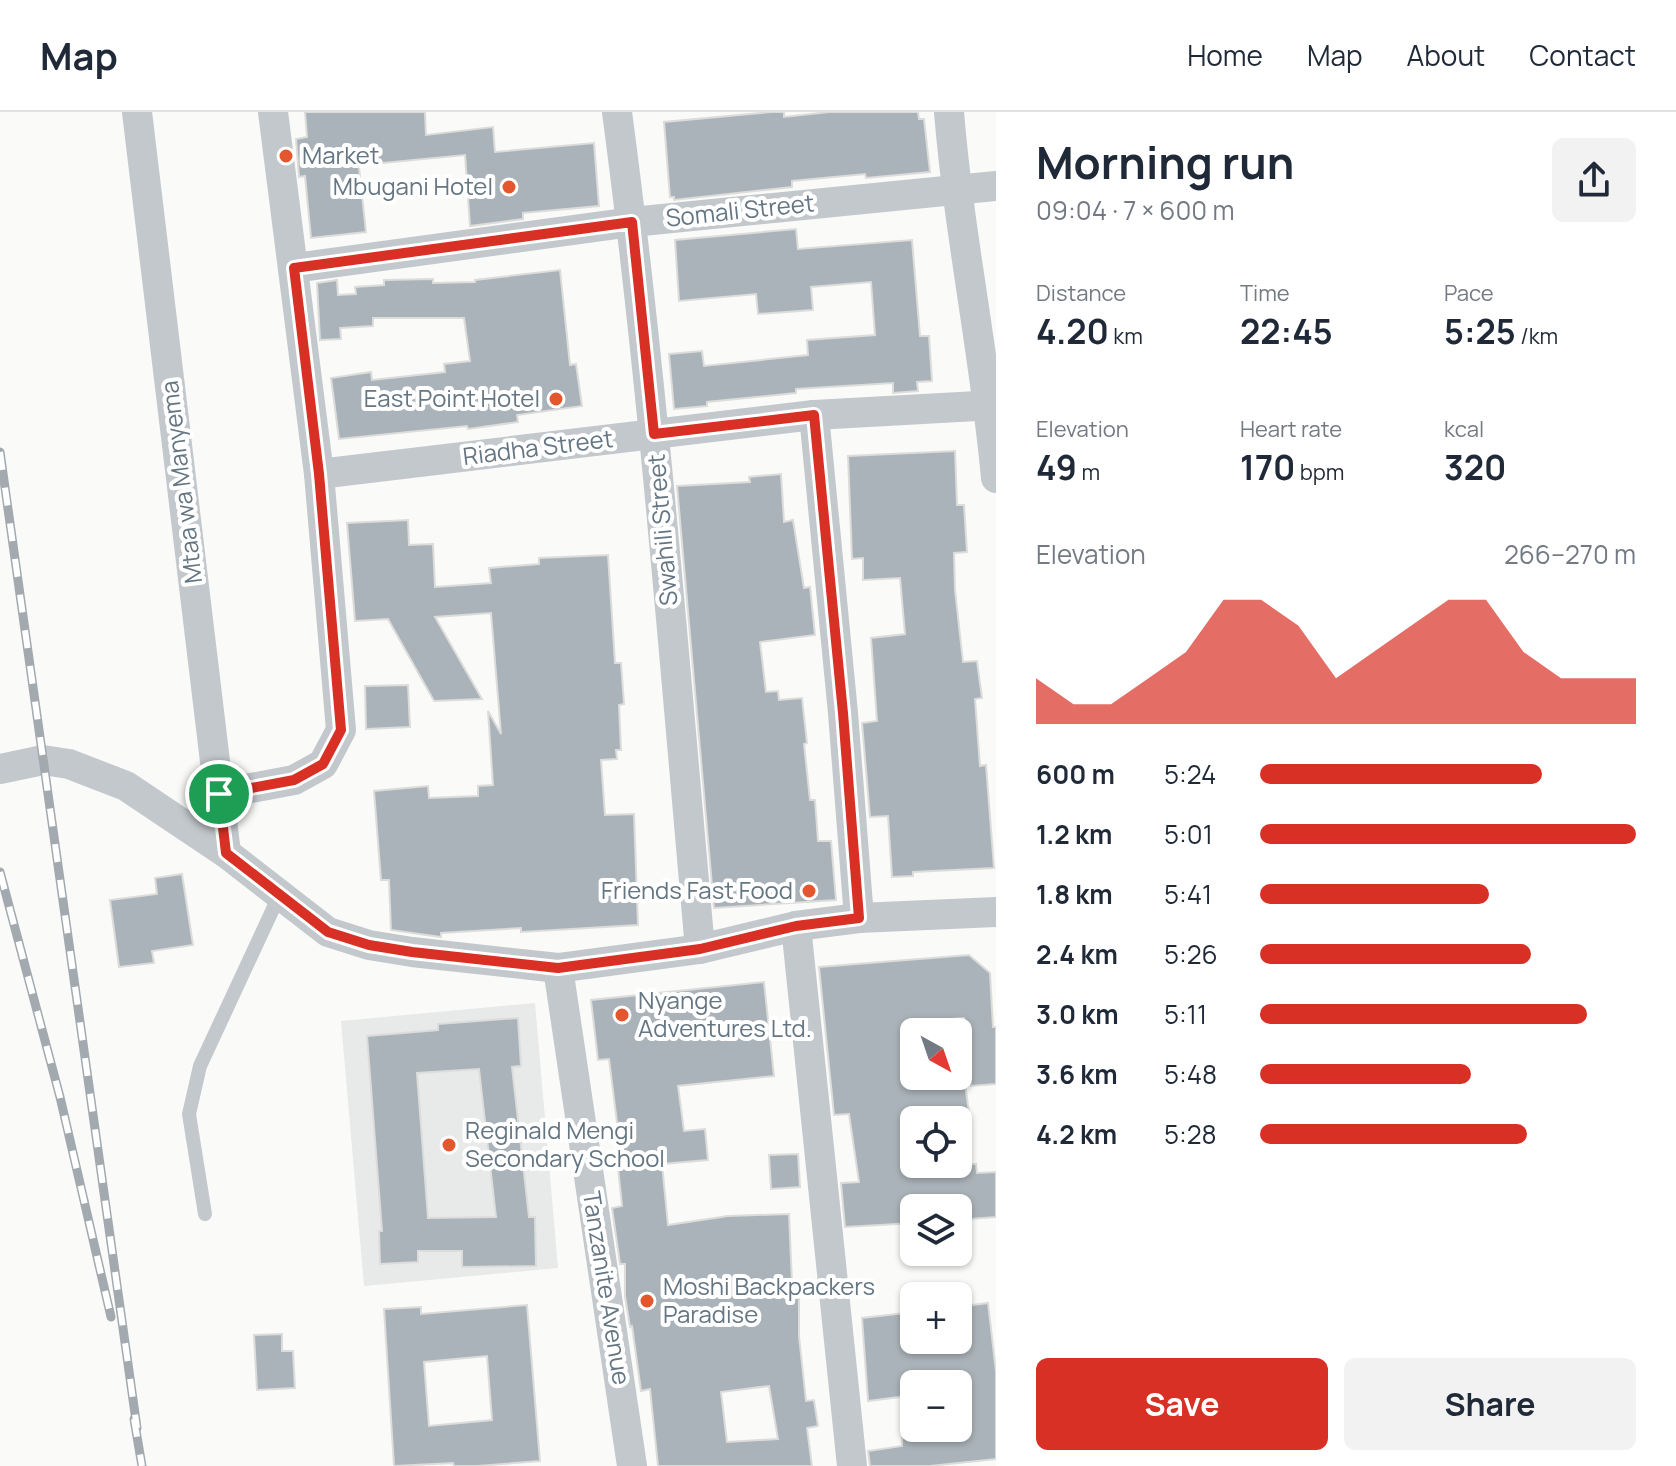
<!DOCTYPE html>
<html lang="en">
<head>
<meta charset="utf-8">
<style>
  :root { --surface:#fff; --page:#f2f2f3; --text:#1f2937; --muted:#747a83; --line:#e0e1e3; --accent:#d93025 }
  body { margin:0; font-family:Manrope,sans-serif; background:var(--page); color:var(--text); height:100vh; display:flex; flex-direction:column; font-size:30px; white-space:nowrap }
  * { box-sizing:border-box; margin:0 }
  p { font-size:26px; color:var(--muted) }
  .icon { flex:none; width:44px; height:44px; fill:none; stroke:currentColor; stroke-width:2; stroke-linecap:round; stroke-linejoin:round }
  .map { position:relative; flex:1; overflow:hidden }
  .sheet { display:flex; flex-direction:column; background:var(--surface); width:680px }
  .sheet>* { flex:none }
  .needle { width:52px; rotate:140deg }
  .buttons { position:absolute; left:900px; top:906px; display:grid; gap:16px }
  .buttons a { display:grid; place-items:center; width:72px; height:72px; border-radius:12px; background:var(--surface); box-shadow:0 2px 6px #0004; font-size:40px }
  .pin { position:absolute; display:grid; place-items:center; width:68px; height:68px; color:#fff; margin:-34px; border:4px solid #fff; border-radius:50%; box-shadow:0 2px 8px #0007 }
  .round { display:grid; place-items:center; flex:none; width:84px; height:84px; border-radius:12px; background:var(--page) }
  .overview { display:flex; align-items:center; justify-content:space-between; height:136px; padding:0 40px }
  h1 { font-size:44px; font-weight:700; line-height:60px }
  .stats { display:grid; grid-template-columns:repeat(3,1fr); gap:12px; height:136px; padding:8px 40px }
  .stats div { display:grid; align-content:center }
  .stats b { font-size:34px; font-weight:700 }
  .stats small { font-size:22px; font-weight:400 }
  .stats p { font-size:22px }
  .chart { height:224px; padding:16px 40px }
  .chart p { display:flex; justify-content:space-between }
  .chart svg { width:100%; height:144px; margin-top:8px; fill:var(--accent); opacity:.7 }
  .button { display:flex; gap:16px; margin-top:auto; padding:16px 40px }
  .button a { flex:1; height:92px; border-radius:12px; background:var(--accent); color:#fff; font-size:32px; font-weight:700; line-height:92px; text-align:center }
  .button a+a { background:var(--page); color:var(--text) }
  ul { padding:0 40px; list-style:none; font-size:26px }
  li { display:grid; grid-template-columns:128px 96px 1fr; align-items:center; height:60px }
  li i { height:20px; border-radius:10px; background:var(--accent) }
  header { display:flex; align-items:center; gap:48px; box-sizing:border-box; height:112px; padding:0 40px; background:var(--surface); border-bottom:2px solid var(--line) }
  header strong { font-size:38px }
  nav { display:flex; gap:44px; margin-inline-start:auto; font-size:28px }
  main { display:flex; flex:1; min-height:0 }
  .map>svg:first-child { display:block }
  .built { fill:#e8e9e9 }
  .building { fill:#aab3b9; stroke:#dcdcda; stroke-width:2; fill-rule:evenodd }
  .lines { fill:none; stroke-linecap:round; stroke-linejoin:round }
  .service { stroke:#c3c8cc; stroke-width:14 }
  .minor { stroke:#c3c8cc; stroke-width:30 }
  .rail-casing { stroke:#a2aab0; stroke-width:9 }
  .rail { stroke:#fff; stroke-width:6; stroke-dasharray:18; stroke-linecap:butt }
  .route-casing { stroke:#fff; stroke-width:16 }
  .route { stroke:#d93025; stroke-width:10 }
  .poi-dot { fill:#e4572e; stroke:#fff; stroke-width:3 }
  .labels { text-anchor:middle; stroke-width:8; stroke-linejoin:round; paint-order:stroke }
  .poi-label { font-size:24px; fill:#657683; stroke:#fff; text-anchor:start }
  .street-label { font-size:24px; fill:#657683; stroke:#fff }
</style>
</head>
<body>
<header>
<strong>Map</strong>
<nav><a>Home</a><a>Map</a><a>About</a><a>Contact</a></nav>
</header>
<main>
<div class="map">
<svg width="996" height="1354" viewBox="0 0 996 1354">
  <rect width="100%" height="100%" fill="#fafaf8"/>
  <polygon class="built" points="535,891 558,1156 364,1174 341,909"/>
  <g class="building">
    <polygon points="305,0 425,0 426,23 493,15 495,40 594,31 599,94 523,101 523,107 470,114 465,43 362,53 359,55 366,120 311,126 305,64 299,65 296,27 307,25"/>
    <polygon points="771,0 784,0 784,5 829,0 918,0 919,7 924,7 930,60 866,66 865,62 792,69 792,75 674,88 674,85 670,85 664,10"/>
    <polygon points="796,117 798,137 912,128 920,224 929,224 932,269 917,270 918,279 893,281 893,271 796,277 796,281 707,290 707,294 674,297 669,242 702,239 704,254 808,243 807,228 875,223 871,170 811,175 813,198 758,202 756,182 679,189 675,128"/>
    <polygon points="560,158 570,253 576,252 582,294 517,303 518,310 468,317 467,314 339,327 331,266 371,260 372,268 445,260 444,252 470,249 464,206 373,206 373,214 340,216 341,227 320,228 317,171 337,168 338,183 356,182 355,175 384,173 384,168 433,167 433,171 475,170 475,168"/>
    <polygon points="955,339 957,393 964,393 967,440 954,441 955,478 963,550 977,549 982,586 975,587 980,654 986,653 994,756 913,760 913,764 892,765 888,704 870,705 862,611 877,609 871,526 905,522 900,466 863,468 863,446 852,447 848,344"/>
    <polygon points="781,362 784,410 793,408 804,476 810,475 815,523 760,530 766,580 778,579 779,588 802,586 807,631 804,632 810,688 815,688 818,729 831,729 836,788 714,796 677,374 750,370 749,365"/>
    <polygon points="408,408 409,433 433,432 435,475 491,471 489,456 539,452 539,446 608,443 615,551 621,551 624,592 619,593 621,638 616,638 617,647 601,648 605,703 634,702 638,813 521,820 521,816 441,821 441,825 391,818 389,768 381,768 374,679 428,674 429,686 478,684 478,674 493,673 488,599 501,622 491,501 435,505 482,587 434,589 388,507 355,509 347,411"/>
    <polygon points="408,573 410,615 366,617 365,574"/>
    <polygon points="182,762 193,833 152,839 154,851 119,855 110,788 157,782 155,766"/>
    <polygon points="969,843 990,861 993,915 996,915 996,972 971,974 964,906 908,910 909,953 914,953 914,964 964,964 970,1008 914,1008 914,1052 976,1052 977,1061 996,1060 996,1105 958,1108 958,1096 914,1096 914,1111 845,1115 841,1071 859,1070 849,1002 834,1003 819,855"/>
    <path d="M764 870 774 964 678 974 684 1019 705 1017 708 1048 662 1052 668 1113 728 1104 789 1102 792 1170H799V1224L806 1289 814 1288 818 1314 807 1316 812 1354H658L650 1277 641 1279 632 1214 630 1215 625 1184V1152H620L612 1096 622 1094 615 1026H619L609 947 598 948 591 888ZM769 1274 778 1327 727 1330 721 1280Z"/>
    <path d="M518 906 521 954 512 955 529 1105H535L536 1154 462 1155V1139H418V1150L380 1152 379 1119H382L367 924 438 918V912ZM479 957 496 1105 428 1106 417 961Z"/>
    <polygon points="798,1042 800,1075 771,1077 769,1043"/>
    <polygon points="988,1191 996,1260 996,1347 930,1354 870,1354 868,1339 902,1334 902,1326 958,1320 958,1272 914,1272 914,1283 868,1289 862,1206 914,1200 914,1228 958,1228 958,1195"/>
    <path d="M527 1193 540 1349 477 1354H454L453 1351 394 1354 384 1197 421 1195V1202ZM487 1244 492 1308 429 1314 424 1250Z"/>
    <polygon points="282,1222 282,1239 293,1239 295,1276 257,1278 254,1223"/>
  </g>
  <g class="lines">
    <polyline class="service" points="205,1102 189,1002 200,954 279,784"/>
    <g class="minor">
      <polyline points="137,0 226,741"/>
      <path d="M617 0C654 278 675 558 700 837"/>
      <path d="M949 0C959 123 985 243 996 366"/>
      <polyline points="294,156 632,110 996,74"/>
      <polyline points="814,303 843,601 859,806"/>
      <polyline points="319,362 814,303 996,293"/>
      <polyline points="0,657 43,648 69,652 126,674 226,741 328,820 369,833 412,840 558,856 700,837 796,814 859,806 996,800"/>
      <polyline points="219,682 294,668 323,652 341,618 319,362 273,0"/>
      <polyline points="796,814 852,1354"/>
      <polyline points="558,856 632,1354"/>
    </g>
    <defs>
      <g id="rail">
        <polyline points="0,340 137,1316"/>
        <polyline points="0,760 60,985 111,1205"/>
        <polyline points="134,1307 142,1354"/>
      </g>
    </defs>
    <use href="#rail" class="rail-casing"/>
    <use href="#rail" class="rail"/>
  </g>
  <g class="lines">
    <defs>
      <polygon id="route" points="632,110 654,322 814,303 843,601 859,806 796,814 700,837 558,856 412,840 369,833 328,820 226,741 219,682 294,668 323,652 341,618 319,362 294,156"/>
    </defs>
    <use href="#route" class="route-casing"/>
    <use href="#route" class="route"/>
  </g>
  <g class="poi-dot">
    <circle cx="286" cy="44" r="8"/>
    <circle cx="509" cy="75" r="8"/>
    <circle cx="556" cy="287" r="8"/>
    <circle cx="809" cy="779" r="8"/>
    <circle cx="622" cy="903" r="8"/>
    <circle cx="449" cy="1033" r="8"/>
    <circle cx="647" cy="1189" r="8"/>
  </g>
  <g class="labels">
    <g class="poi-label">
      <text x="302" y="52">Market</text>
      <text x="493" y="83" text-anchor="end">Mbugani Hotel</text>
      <text x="540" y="295" text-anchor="end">East Point Hotel</text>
      <text x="793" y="787" text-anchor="end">Friends Fast Food</text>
      <text x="638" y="897">Nyange<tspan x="638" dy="28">Adventures Ltd.</tspan></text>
      <text x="465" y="1027">Reginald Mengi<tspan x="465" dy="28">Secondary School</tspan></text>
      <text x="663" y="1183">Moshi Backpackers<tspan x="663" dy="28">Paradise</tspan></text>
    </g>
    <g class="street-label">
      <text transform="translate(740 99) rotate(-6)" y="8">Somali Street</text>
      <text transform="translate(538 336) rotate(-7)" y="8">Riadha Street</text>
      <text transform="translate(182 370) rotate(-97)" y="8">Mtaa wa Manyema</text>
      <text transform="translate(663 418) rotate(-95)" y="8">Swahili Street</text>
      <text transform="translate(606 1176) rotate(81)" y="8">Tanzanite Avenue</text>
    </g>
  </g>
</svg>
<div class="buttons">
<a><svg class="needle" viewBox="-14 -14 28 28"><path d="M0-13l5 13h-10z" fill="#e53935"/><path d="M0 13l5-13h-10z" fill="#747a83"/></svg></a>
<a><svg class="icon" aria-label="locate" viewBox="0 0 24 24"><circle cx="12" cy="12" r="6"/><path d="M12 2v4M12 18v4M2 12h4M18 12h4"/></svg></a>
<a><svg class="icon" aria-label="layers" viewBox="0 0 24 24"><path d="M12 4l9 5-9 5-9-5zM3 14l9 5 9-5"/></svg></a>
<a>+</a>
<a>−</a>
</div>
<div class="pin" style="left:219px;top:682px;background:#1e9e55"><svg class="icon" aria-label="arrive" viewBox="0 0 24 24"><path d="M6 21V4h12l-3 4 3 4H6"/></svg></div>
</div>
<section class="sheet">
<div class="overview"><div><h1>Morning run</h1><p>09:04 · 7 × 600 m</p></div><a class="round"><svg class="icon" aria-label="share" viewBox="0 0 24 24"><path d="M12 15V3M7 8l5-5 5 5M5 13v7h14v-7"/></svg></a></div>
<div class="stats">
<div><p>Distance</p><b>4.20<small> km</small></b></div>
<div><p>Time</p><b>22:45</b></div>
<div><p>Pace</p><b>5:25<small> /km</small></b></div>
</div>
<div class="stats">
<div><p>Elevation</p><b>49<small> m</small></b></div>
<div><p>Heart rate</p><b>170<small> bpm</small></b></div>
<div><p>kcal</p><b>320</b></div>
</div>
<div class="chart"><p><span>Elevation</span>266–270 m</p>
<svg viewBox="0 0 160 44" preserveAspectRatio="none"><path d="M0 44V30L10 38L20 38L30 30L40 22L50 6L60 6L70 14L80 30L90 22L100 14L110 6L120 6L130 22L140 30L150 30L160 30V44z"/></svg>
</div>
<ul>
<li><b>600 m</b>5:24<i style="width:75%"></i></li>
<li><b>1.2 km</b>5:01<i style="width:100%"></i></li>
<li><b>1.8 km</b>5:41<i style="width:61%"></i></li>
<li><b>2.4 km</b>5:26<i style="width:72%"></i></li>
<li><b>3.0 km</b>5:11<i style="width:87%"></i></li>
<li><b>3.6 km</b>5:48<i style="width:56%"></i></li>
<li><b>4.2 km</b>5:28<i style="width:71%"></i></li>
</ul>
<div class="button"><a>Save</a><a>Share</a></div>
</section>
</main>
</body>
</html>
